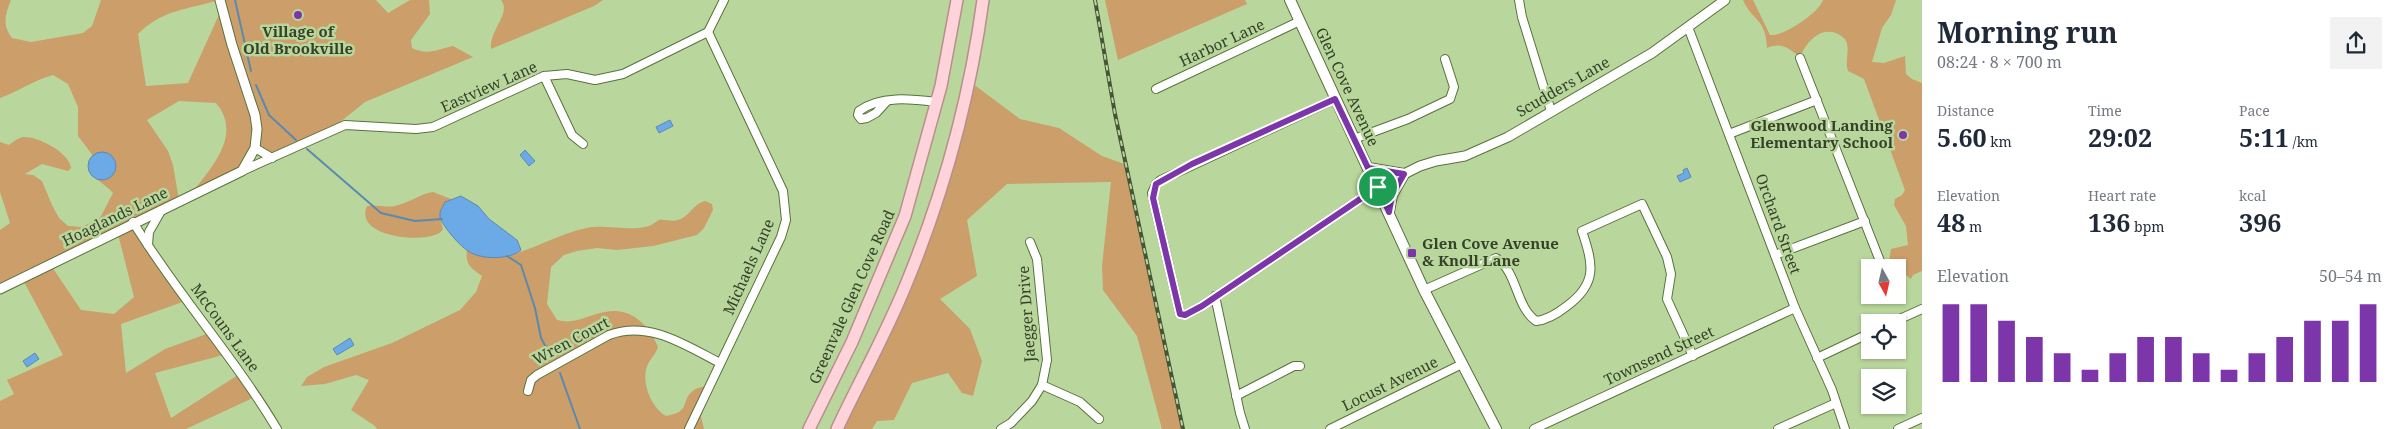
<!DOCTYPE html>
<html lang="en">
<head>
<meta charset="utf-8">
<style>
  :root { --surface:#fff; --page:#f2f2f3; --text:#1f2937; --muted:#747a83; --accent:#7d36a9 }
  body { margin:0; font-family:"Noto Serif",serif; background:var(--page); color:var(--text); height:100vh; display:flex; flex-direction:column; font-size:19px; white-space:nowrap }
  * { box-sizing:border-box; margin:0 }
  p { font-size:16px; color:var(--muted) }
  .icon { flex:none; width:28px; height:28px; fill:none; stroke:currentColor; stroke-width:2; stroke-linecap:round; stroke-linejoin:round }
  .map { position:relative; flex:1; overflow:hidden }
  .side { display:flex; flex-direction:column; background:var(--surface); width:475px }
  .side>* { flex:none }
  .needle { width:32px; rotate:172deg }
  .fabs { position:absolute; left:1861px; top:259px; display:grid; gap:10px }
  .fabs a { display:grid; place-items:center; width:45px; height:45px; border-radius:0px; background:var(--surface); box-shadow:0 1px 4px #0004; font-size:25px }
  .pin { position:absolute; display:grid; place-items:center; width:42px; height:42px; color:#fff; margin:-21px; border:2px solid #fff; border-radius:50%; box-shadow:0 1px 5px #0007 }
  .round { display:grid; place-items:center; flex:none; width:52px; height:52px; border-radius:0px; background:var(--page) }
  .head { display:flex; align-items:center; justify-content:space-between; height:85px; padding:0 15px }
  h1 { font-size:28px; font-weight:700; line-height:38px }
  .stats { display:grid; grid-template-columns:repeat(3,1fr); gap:8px; height:85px; padding:5px 15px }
  .stats div { display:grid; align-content:center }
  .stats b { font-size:25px; font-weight:700 }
  .stats small { font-size:14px; font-weight:400 }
  .stats p { font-size:14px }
  .chart { height:140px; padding:10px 15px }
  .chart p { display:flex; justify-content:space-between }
  .chart svg { width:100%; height:90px; margin-top:5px; stroke:var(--accent); stroke-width:6 }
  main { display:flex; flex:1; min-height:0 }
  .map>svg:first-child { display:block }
  .green { fill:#cb9e6a; fill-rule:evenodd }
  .water { fill:#6ba9e7; stroke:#5b8aae }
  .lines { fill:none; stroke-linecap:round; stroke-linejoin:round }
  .stream { stroke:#5b8aae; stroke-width:2 }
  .minor-casing { stroke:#58723b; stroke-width:10 }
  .tertiary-casing { stroke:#58723b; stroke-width:11 }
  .secondary-casing { stroke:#58723b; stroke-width:12 }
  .primary-casing { stroke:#b88e8c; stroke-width:14 }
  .minor { stroke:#fff; stroke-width:8 }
  .tertiary { stroke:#fff; stroke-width:9 }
  .secondary { stroke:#fff; stroke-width:10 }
  .primary { stroke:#fed4da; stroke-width:11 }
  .rail-casing { stroke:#465438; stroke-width:4 }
  .rail { stroke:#b9d79c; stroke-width:2; stroke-dasharray:5.5; stroke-linecap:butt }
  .route-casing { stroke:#fff; stroke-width:10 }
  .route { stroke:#7d36a9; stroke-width:6 }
  .poi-dot { fill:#7d36a9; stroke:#b9d79c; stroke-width:2 }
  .labels { text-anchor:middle; stroke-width:5; stroke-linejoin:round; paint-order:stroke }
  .poi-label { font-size:15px; font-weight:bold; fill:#354129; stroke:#b9d79c }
  .street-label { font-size:15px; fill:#354129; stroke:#b9d79c }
</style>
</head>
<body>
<main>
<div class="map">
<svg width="1922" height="429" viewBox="0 0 1922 429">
  <rect width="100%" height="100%" fill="#b9d79c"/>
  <g class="green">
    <path d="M0 0H11C5 15 2 25 12 38L31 42 83 33 92 26 101 0H376L388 13 410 0H429L430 14 411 40 412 48C428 56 438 49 453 46L473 57 365 102 329 131 272 158 257 148 241 170 191 194C211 168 243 135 216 103L179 101 147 120 168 151 173 165 179 200 133 221 188 300 121 324 126 373 165 349 212 332 227 354 155 373 171 418 241 373 257 396 186 429H0V401L14 394 7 380 63 355 22 278 0 288V230L10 223 0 192V142L9 145C13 142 18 138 23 137 38 136 70 153 71 168L68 171 42 164 25 174 33 175 42 181 52 205 59 218 68 226 82 227 100 218 113 193C105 183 89 178 88 164L94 157 78 136V107L68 84 53 75C34 80 19 91 0 98ZM220 0 222 8 188 83 146 86 138 34C162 10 188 9 220 0ZM117 230 134 297 114 314 81 310 50 264Z"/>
    <path d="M501 0H603L594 6 491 49C489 30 512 13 501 0Z"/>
    <polygon points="1105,0 1245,0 1247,4 1118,60"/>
    <path d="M1743 0H1753L1770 35C1783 37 1819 13 1823 0H1896L1891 15 1882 28 1872 62 1884 63 1905 56 1906 74 1912 79 1922 83V271L1913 275 1911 279 1889 261 1891 249 1908 245 1906 226 1894 205 1895 199 1902 195 1905 190 1864 79 1848 71C1845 62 1849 53 1847 43 1845 38 1841 35 1836 33 1819 27 1806 43 1800 57 1788 48 1782 42 1767 48 1766 18 1752 21 1743 0Z"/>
    <polygon points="969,81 1020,119 1059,128 1102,156 1127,165 1183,429 1162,429 1137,336 1103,290 1102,266 1111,182 1007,184 967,220 977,276 940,299 970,329 982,361 973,396 962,393 948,373 912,383 894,420 877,421 872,429 837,429 907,283"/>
    <path d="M433 192 451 199 442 207 440 218 443 229C437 245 352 240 367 206 376 204 386 208 395 206 409 203 420 194 433 192Z"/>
    <path d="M705 201 712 204 713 210 704 228 697 235 653 246 617 250 597 248 577 251 564 255 551 267 547 304 557 320C576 325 587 315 605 312 631 306 650 326 658 347 656 354 651 358 648 364 640 381 651 407 666 416 693 411 679 401 694 390 698 387 704 387 709 385L701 417 704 429H377L375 426 351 410 369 380 356 375 325 384 301 386 307 377 324 367 392 343 460 310 476 292 482 276C471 268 465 265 467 250 508 271 547 235 587 228 607 224 629 232 649 226 652 225 655 222 659 220 665 219 672 222 678 220 689 217 693 204 705 201Z"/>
  </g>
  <g class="water">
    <polygon points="670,120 673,126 659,133 656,127"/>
    <polygon points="525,150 535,161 529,166 520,155"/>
    <circle cx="102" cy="166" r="14"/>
    <polygon points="1687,168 1691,177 1680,182 1677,176 1684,173 1683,170"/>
    <path d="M461 196 478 206 489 219 517 240 521 250C509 260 481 260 468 251 459 245 445 229 440 218V212L445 202Z"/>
    <polygon points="350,338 354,345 337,355 333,349"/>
    <polygon points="35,353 39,359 27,367 23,361"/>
  </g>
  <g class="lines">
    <g class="stream">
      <polyline points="235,0 251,71"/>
      <polyline points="256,85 269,115 296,140"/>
      <polyline points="307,149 381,213 415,221 442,219"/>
      <polyline points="507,256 521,265 535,308 541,338 551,356"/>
      <polyline points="560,373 580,429"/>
    </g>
    <defs>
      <g id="minor">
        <polyline points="1519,0 1522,17 1551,111"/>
        <polyline points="1688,27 1795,308 1832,390 1845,429"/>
        <polyline points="1800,58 1880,261"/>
        <polyline points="544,76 572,135 583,144"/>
        <polyline points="1156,89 1300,21"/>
        <polyline points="1335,99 1161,180 1156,184 1152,193 1153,198 1180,314 1185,315 1202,306 1378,187"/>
        <path d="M887 101 876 113 867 118 861 119 858 115 859 111C880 95 912 99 937 102"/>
        <polyline points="1729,134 1817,100"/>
        <polyline points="1354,139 1408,119 1450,99 1454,87 1445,59"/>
        <polyline points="255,148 272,158"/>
        <polyline points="242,171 345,125 416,129 433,127 544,76 567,74 595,80 623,74 708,32 724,0"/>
        <path d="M133 222C177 294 234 357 277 429"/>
        <polyline points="148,245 149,232 161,211"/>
        <polyline points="1775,255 1865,221"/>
        <path d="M1424 290 1496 258C1518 272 1515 306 1536 321 1547 320 1558 313 1567 306 1598 283 1593 264 1582 231L1642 204 1667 257 1671 274 1667 299 1693 356"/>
        <polyline points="1215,296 1240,413 1245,429"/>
        <polyline points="1893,322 1922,309"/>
        <polyline points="1817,358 1870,333"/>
        <polyline points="1042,385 1080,402 1099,419"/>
        <path d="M528 391 531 380 537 375 609 335C649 320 685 345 720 363"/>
        <polyline points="1236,396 1294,366 1300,366"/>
        <polyline points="689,429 781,237 786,220 783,191 708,32"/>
        <polyline points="1001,429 1011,423 1032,401 1042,385 1047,360 1037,259 1030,242"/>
        <polyline points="1330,429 1462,364"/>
        <polyline points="1534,429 1795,308"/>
        <polyline points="1778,429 1836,403"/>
        <polyline points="1898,429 1922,418"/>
      </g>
      <g id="tertiary">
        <polyline points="1378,187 1420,166 1436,161 1465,156 1508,137 1652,53 1725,0"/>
        <polyline points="0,289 242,171 255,148 257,129 255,115 232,45 220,0"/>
      </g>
      <g id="secondary">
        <polyline points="1290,0 1424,290 1496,429"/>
        <polyline points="1368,168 1404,174 1392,195 1389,212"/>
      </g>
      <g id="primary">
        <polyline points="809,429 852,342 905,216 941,86 957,0"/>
        <path d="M837 429C860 380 887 332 907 282 944 192 970 96 983 0"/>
      </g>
    </defs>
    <use href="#minor" class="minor-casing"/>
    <use href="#tertiary" class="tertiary-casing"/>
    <use href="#secondary" class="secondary-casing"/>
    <use href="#primary" class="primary-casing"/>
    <use href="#minor" class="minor"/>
    <use href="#tertiary" class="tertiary"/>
    <use href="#secondary" class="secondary"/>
    <use href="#primary" class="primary"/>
    <defs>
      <polyline id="rail" points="1095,0 1115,114 1183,429"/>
    </defs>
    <use href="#rail" class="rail-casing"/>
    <use href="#rail" class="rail"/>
  </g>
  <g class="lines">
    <defs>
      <polygon id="route" points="1335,99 1368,168 1404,174 1392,195 1389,212 1378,187 1202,306 1185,315 1180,314 1153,198 1156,184 1192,164"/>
    </defs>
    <use href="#route" class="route-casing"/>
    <use href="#route" class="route"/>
  </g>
  <g class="poi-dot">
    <circle cx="298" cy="15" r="5"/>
    <circle cx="1903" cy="135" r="5"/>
    <rect x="1407" y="248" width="10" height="10" rx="2.5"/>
  </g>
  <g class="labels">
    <g class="poi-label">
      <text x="298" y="37">Village of<tspan x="298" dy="17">Old Brookville</tspan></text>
      <text x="1893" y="131" text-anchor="end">Glenwood Landing<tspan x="1893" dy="17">Elementary School</tspan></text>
      <text x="1422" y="249" text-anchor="start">Glen Cove Avenue<tspan x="1422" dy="17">&amp; Knoll Lane</tspan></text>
    </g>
    <g class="street-label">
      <text transform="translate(1222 43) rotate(-25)" y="5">Harbor Lane</text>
      <text transform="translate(489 87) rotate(-24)" y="5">Eastview Lane</text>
      <text transform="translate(1347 87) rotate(65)" y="5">Glen Cove Avenue</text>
      <text transform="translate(1563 87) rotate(-30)" y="5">Scudders Lane</text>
      <text transform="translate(115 217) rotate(-26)" y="5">Hoaglands Lane</text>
      <text transform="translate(1778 224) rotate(70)" y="5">Orchard Street</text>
      <text transform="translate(749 267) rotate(-66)" y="5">Michaels Lane</text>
      <text transform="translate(852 297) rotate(-66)" y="5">Greenvale Glen Cove Road</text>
      <text transform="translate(1027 314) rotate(-94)" y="5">Jaegger Drive</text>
      <text transform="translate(225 328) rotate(54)" y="5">McCouns Lane</text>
      <text transform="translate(571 341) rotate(-28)" y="5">Wren Court</text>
      <text transform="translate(1659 356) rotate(-25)" y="5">Townsend Street</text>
      <text transform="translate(1390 384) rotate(-26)" y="5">Locust Avenue</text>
    </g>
  </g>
</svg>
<div class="fabs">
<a><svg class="needle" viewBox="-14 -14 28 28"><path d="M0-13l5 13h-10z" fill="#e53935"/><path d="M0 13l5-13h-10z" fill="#747a83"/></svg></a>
<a><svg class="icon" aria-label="locate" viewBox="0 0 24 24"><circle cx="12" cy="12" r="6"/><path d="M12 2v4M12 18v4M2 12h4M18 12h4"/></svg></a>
<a><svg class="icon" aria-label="layers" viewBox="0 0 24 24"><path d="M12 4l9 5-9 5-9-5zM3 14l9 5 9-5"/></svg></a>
</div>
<div class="pin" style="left:1378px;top:187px;background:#1e9e55"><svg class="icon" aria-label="arrive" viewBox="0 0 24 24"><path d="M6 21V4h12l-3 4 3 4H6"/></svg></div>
</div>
<section class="side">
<div class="head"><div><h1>Morning run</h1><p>08:24 · 8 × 700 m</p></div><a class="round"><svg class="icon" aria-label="share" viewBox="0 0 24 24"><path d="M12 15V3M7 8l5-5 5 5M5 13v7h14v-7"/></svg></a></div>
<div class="stats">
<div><p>Distance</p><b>5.60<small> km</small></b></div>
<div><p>Time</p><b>29:02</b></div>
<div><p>Pace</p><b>5:11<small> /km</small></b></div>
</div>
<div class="stats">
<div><p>Elevation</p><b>48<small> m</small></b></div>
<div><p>Heart rate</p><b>136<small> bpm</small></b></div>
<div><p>kcal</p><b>396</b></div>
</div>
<div class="chart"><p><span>Elevation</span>50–54 m</p>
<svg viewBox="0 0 160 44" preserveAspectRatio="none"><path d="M5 44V6M15 44V6M25 44V14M35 44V22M45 44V30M55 44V38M65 44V30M75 44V22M85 44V22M95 44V30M105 44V38M115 44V30M125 44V22M135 44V14M145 44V14M155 44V6"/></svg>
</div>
</section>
</main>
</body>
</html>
